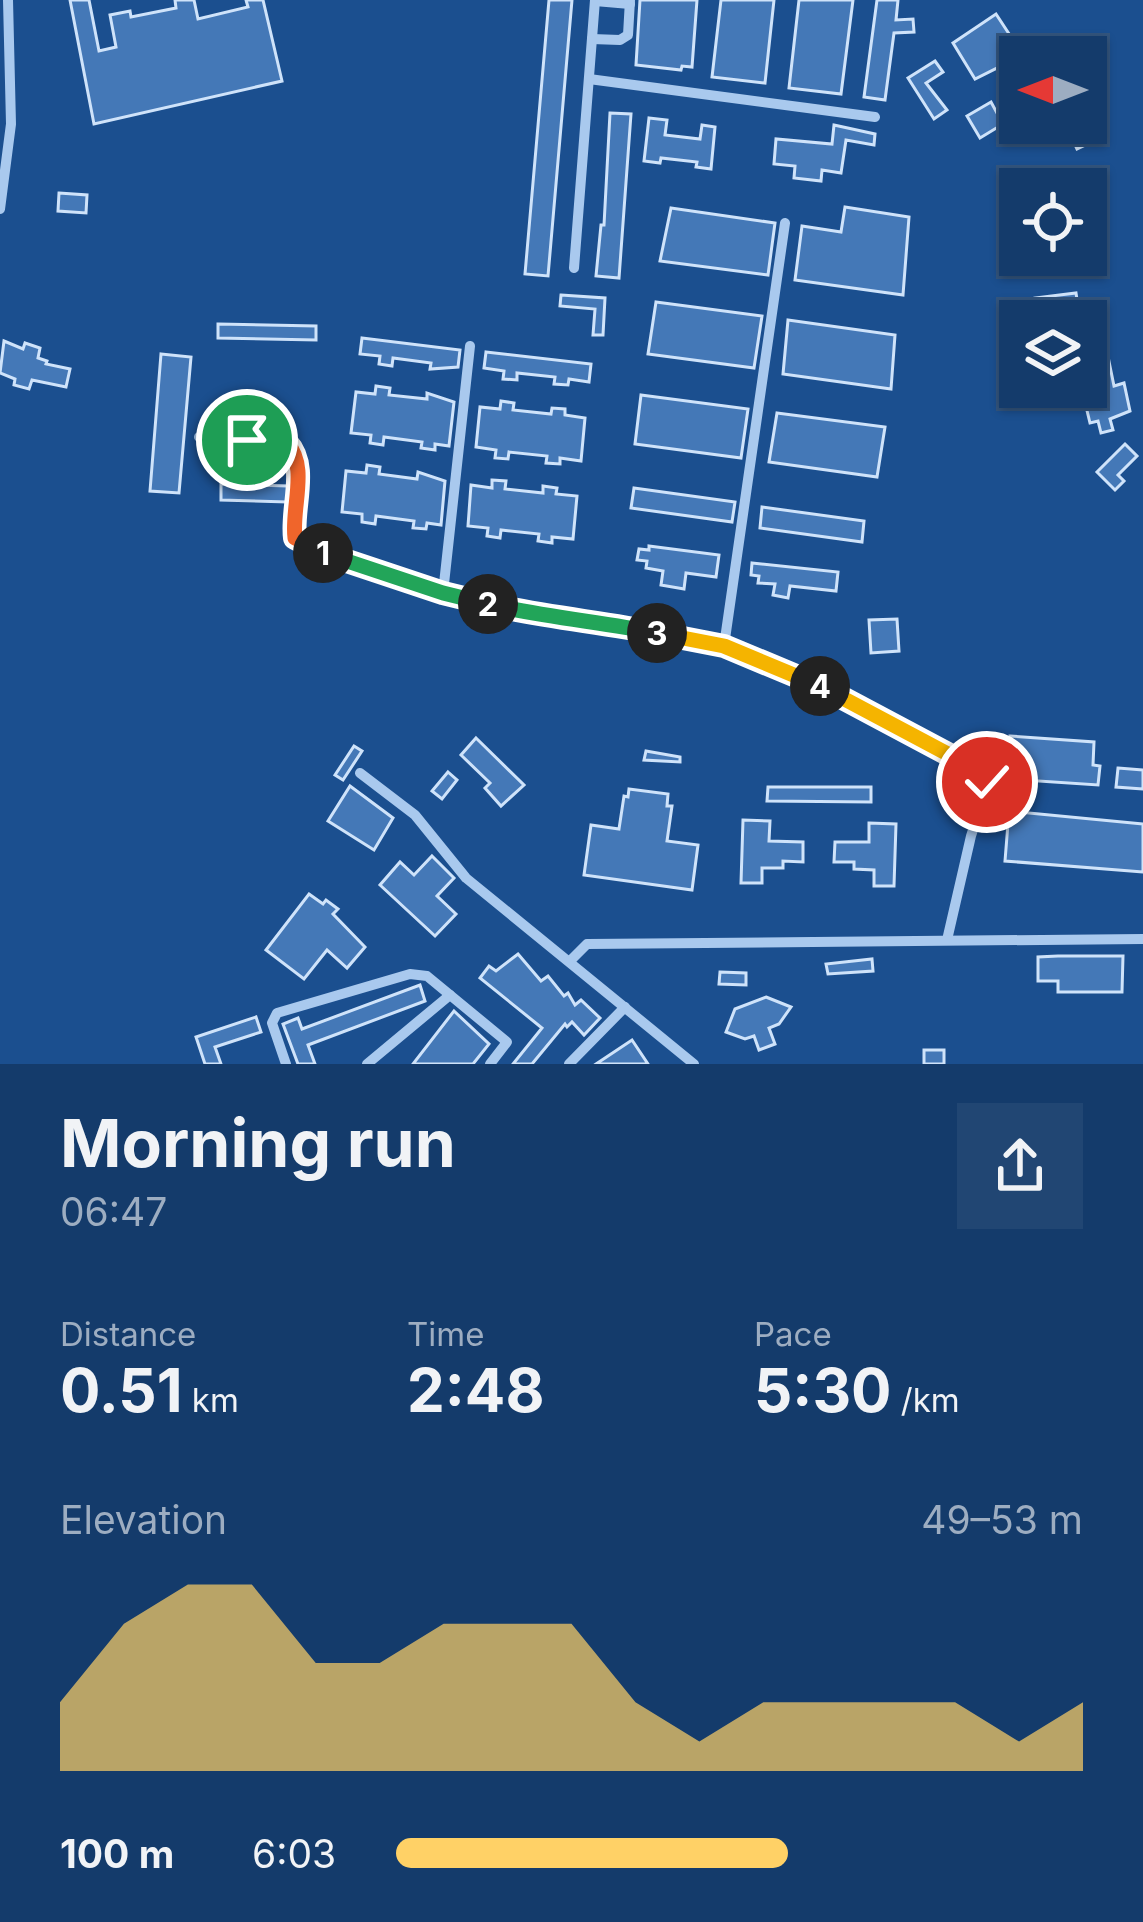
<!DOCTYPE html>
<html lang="en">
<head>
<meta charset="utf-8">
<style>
  :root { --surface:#143b6b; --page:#214673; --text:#f1f3f6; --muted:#9dadc1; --line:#33557e; --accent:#ffd166 }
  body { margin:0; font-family:Inter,sans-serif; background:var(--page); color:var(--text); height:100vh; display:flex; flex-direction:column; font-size:45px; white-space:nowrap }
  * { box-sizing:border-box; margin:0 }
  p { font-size:39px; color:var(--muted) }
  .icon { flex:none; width:66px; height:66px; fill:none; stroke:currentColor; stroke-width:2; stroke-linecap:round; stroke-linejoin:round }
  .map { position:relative; height:1064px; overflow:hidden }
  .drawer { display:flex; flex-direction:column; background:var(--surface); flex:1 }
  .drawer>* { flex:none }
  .needle { width:78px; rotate:270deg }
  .controls { position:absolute; left:999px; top:36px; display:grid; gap:24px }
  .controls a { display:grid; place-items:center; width:108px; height:108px; border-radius:0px; background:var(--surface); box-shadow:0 3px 9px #0004,0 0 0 3px var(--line); font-size:60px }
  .pin { position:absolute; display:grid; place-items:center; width:102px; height:102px; color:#fff; margin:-51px; border:6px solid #fff; border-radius:50%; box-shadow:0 3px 12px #0007 }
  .km { position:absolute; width:60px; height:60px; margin:-30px; border-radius:50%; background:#222; color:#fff; font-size:33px; line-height:60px; text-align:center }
  .round { display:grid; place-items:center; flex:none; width:126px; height:126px; border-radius:0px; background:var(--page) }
  .headline { display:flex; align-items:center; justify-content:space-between; height:204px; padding:0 60px }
  h1 { font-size:66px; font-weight:700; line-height:90px }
  .stats { display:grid; grid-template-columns:repeat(3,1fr); gap:18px; height:204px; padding:12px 60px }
  .stats div { display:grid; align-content:center }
  .stats b { font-size:60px; font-weight:700 }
  .stats small { font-size:33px; font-weight:400 }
  .stats p { font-size:33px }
  .chart { height:336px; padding:24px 60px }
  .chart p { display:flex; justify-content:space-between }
  .chart svg { width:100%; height:216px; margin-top:12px; fill:var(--accent); opacity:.7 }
  ul { padding:0 60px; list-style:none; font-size:39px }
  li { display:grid; grid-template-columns:192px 144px 1fr; align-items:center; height:90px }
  li i { height:30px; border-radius:15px; background:var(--accent) }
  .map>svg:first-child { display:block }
  .building { fill:#4478b7; stroke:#cfe3fa; stroke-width:3 }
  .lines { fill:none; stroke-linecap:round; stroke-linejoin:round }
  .street { stroke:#a9c9ee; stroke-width:10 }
  .split-1-casing { stroke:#fff; stroke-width:24 }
  .split-2-casing { stroke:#fff; stroke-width:24 }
  .split-3-casing { stroke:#fff; stroke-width:24 }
  .split-4-casing { stroke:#fff; stroke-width:24 }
  .split-5-casing { stroke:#fff; stroke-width:24 }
  .split-1 { stroke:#f0652b; stroke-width:15 }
  .split-2 { stroke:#22a559; stroke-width:15 }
  .split-3 { stroke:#22a559; stroke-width:15 }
  .split-4 { stroke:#f5b400; stroke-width:15 }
  .split-5 { stroke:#f5b400; stroke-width:15 }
</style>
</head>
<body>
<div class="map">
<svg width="1143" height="1064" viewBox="0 0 1143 1064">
  <rect width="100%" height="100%" fill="#1b4f8f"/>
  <g class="building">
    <polygon points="70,0 89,0 99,51 116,47 110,15 130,11 131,17 176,8 175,0 194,0 198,19 248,7 246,0 263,0 282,81 94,124"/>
    <polygon points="549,0 572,0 548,276 525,274"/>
    <polygon points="640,0 697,0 692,67 682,66 681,70 636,65"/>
    <polygon points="721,0 774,0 765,83 712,77"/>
    <polygon points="799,0 853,0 841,94 789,88"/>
    <polygon points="877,0 898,0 896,20 913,19 914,32 894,33 885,100 864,97"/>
    <polygon points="996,14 1023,55 975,79 953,43"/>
    <polygon points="935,61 943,72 926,83 947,110 934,119 908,78"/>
    <polygon points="991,102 1003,124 980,138 967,116"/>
    <polygon points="610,113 631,114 619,278 596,276 601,225 604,225"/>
    <polygon points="649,118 667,120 665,135 700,139 702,125 715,127 711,169 696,167 697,162 661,158 660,163 644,161"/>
    <polygon points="1065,123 1096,123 1102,137 1077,149"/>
    <polygon points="834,125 875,134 874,145 846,140 841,173 822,170 821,181 794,178 795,166 774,164 776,139 832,144"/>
    <polygon points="59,193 87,195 86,213 58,211"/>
    <polygon points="845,207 909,217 903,295 795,280 802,226 841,232"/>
    <polygon points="671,208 775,223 768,275 660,261"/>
    <polygon points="1076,293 1078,306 1056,309 1057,321 1038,320 1035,298"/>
    <polygon points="561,295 605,298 603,335 593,335 595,309 560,306"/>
    <polygon points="656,302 762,316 754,368 648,354"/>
    <polygon points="788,320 895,335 891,389 783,374"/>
    <polygon points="1095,323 1096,329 1102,327 1114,386 1124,383 1130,411 1110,419 1113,430 1101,433 1098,421 1090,423 1083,394 1086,326"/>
    <polygon points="218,324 316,326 316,340 218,338"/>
    <polygon points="362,338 460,350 458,367 430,369 431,363 393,358 392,366 379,364 380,356 360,354"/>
    <polygon points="4,341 23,349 25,343 40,348 38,358 47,361 46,364 70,369 66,387 32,380 29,389 14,385 15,379 0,373"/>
    <polygon points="486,352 591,364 589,382 569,379 568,385 554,384 555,377 517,373 517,380 503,379 504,371 484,368"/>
    <polygon points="161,354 191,357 179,493 150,491"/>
    <polygon points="376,386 390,388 389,395 427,399 427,393 454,402 449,446 435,444 435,450 421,448 422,442 384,437 383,445 370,443 371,435 351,433 356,392 375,394"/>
    <polygon points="641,395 748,409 741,458 635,444"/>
    <polygon points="501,401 514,403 513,410 551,414 552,408 565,409 565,415 585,418 581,461 560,458 560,464 546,463 547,456 509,452 508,459 495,458 496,450 476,447 480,407 500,409"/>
    <polygon points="777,413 885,427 877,477 769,462"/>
    <polygon points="1125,444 1137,456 1118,475 1124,481 1115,490 1097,472"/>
    <polygon points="367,465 380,467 379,474 417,479 418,472 445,481 441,525 427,523 426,529 413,528 414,521 376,516 375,524 362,522 362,514 342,512 346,471 366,473"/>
    <polygon points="492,480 506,481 505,489 543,493 543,486 557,488 556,494 577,496 573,539 552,537 552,543 538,541 539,534 501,530 500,538 487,536 488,528 468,526 471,485 492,488"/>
    <polygon points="221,484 288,486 287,502 221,500"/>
    <polygon points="634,488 735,502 732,522 631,508"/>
    <polygon points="762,507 864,521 862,542 760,528"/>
    <polygon points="649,546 719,555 716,577 686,573 684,589 661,585 663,571 646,568 647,561 637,560 639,549 649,550"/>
    <polygon points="752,563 838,572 836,591 790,586 788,598 773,595 775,584 758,583 759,576 751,575"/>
    <polygon points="897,619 899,651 871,653 869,620"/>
    <polygon points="1010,736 1094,742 1093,765 1100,766 1098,785 1009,779"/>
    <polygon points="476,738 524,785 501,806 485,788 490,783 461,755"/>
    <polygon points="354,746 362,751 343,780 335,775"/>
    <polygon points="646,751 680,757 680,762 644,760"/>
    <polygon points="1118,768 1143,770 1143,789 1116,787"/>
    <polygon points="448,772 457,780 442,799 432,791"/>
    <polygon points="350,786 393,818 374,850 328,821"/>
    <polygon points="768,787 871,787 871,802 767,801"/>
    <polygon points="629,789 668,794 667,806 672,806 667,841 698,845 692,890 584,875 591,825 619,829 624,796 628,797"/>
    <polygon points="1009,811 1143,824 1143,872 1005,861"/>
    <polygon points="743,820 770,821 769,841 803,842 803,862 783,861 783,868 762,868 762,883 741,883"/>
    <polygon points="869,823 896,824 894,886 874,886 874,870 854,869 854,862 834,862 835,842 869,842"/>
    <polygon points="432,856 454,878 437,896 456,914 435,936 380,885 400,862 414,875"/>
    <polygon points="309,894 323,904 326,900 338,909 333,914 365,947 347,968 327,950 304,979 266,950"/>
    <polygon points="518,954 541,981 548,976 564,996 568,993 575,1005 581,1000 600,1018 584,1035 572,1022 567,1027 565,1024 532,1064 513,1064 542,1028 480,978 489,966 496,971"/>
    <polygon points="1058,956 1123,956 1122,992 1058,992 1058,981 1038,981 1038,957"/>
    <polygon points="872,959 873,971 828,974 826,964"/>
    <polygon points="720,972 746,973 746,985 719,984"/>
    <polygon points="420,985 425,1001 308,1045 315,1064 298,1064 283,1024 298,1018 302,1029"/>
    <polygon points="766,997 791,1007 779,1024 769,1028 775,1044 759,1050 754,1036 745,1039 726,1032 735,1009"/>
    <polygon points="454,1011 489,1044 473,1064 413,1064"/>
    <polygon points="256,1017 261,1032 215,1047 221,1064 205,1064 196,1037"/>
    <polygon points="632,1040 648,1064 596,1064"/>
    <rect x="924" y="1050" width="20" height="14"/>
  </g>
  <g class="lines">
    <g class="street">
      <polyline points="595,1 630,4"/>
      <polyline points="592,39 620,40 628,35 630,0"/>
      <polyline points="589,79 875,117"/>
      <polyline points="0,209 11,124 8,0"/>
      <polyline points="574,268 595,0"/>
      <path d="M199 437 287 443C309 466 291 509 295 538L311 549 443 593 538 615 591 620 724 646 843 695 978 770 987 787 971 836 947 940"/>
      <polyline points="443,593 470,346"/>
      <polyline points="724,646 785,223"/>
      <polyline points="360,773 415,815 466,878 694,1064"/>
      <polyline points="571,960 587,944 1143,939"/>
      <polyline points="286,1064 272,1023 277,1013 410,974 427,976 507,1042 490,1064"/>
      <polyline points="367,1064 450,995"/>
      <polyline points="569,1064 625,1007"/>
    </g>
  </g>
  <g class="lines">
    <defs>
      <path id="split-1" d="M247 440 287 443C309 467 291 508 295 538L323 553"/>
      <polyline id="split-2" points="323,553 443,593 488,604"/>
      <path id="split-3" d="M488 604C544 617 601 622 657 633"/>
      <polyline id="split-4" points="657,633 724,646 820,686"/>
      <polyline id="split-5" points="820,686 978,770 987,782"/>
    </defs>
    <use href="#split-1" class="split-1-casing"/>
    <use href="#split-2" class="split-2-casing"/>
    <use href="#split-3" class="split-3-casing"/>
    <use href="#split-4" class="split-4-casing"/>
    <use href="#split-5" class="split-5-casing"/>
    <use href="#split-1" class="split-1"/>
    <use href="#split-2" class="split-2"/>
    <use href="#split-3" class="split-3"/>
    <use href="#split-4" class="split-4"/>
    <use href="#split-5" class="split-5"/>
  </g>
</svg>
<div class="controls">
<a><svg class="needle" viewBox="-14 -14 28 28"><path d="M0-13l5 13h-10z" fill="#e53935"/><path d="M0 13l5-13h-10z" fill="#9dadc1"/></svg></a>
<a><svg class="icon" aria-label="locate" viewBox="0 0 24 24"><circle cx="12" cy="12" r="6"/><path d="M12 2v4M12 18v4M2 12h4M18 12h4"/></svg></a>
<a><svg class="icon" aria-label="layers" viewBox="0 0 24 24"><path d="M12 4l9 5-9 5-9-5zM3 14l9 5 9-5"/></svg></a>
</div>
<div class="pin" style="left:247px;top:440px;background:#1e9e55"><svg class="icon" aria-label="arrive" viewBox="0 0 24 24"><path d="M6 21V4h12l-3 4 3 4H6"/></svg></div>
<div class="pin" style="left:987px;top:782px;background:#d93025"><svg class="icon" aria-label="check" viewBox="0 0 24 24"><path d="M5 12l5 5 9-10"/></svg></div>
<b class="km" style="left:323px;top:553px">1</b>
<b class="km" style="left:488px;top:604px">2</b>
<b class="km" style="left:657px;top:633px">3</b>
<b class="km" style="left:820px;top:686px">4</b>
</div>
<section class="drawer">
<div class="headline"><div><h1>Morning run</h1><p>06:47</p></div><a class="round"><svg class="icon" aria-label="share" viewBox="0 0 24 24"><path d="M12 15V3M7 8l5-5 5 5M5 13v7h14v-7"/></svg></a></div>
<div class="stats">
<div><p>Distance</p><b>0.51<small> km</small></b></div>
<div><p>Time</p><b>2:48</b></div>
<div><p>Pace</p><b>5:30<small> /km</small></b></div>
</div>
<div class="chart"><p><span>Elevation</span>49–53 m</p>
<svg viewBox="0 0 160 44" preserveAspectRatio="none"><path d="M0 44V30L10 14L20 6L30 6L40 22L50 22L60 14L70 14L80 14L90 30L100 38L110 30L120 30L130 30L140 30L150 38L160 30V44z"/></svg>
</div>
<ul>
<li><b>100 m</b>6:03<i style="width:57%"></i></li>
</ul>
</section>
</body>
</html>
